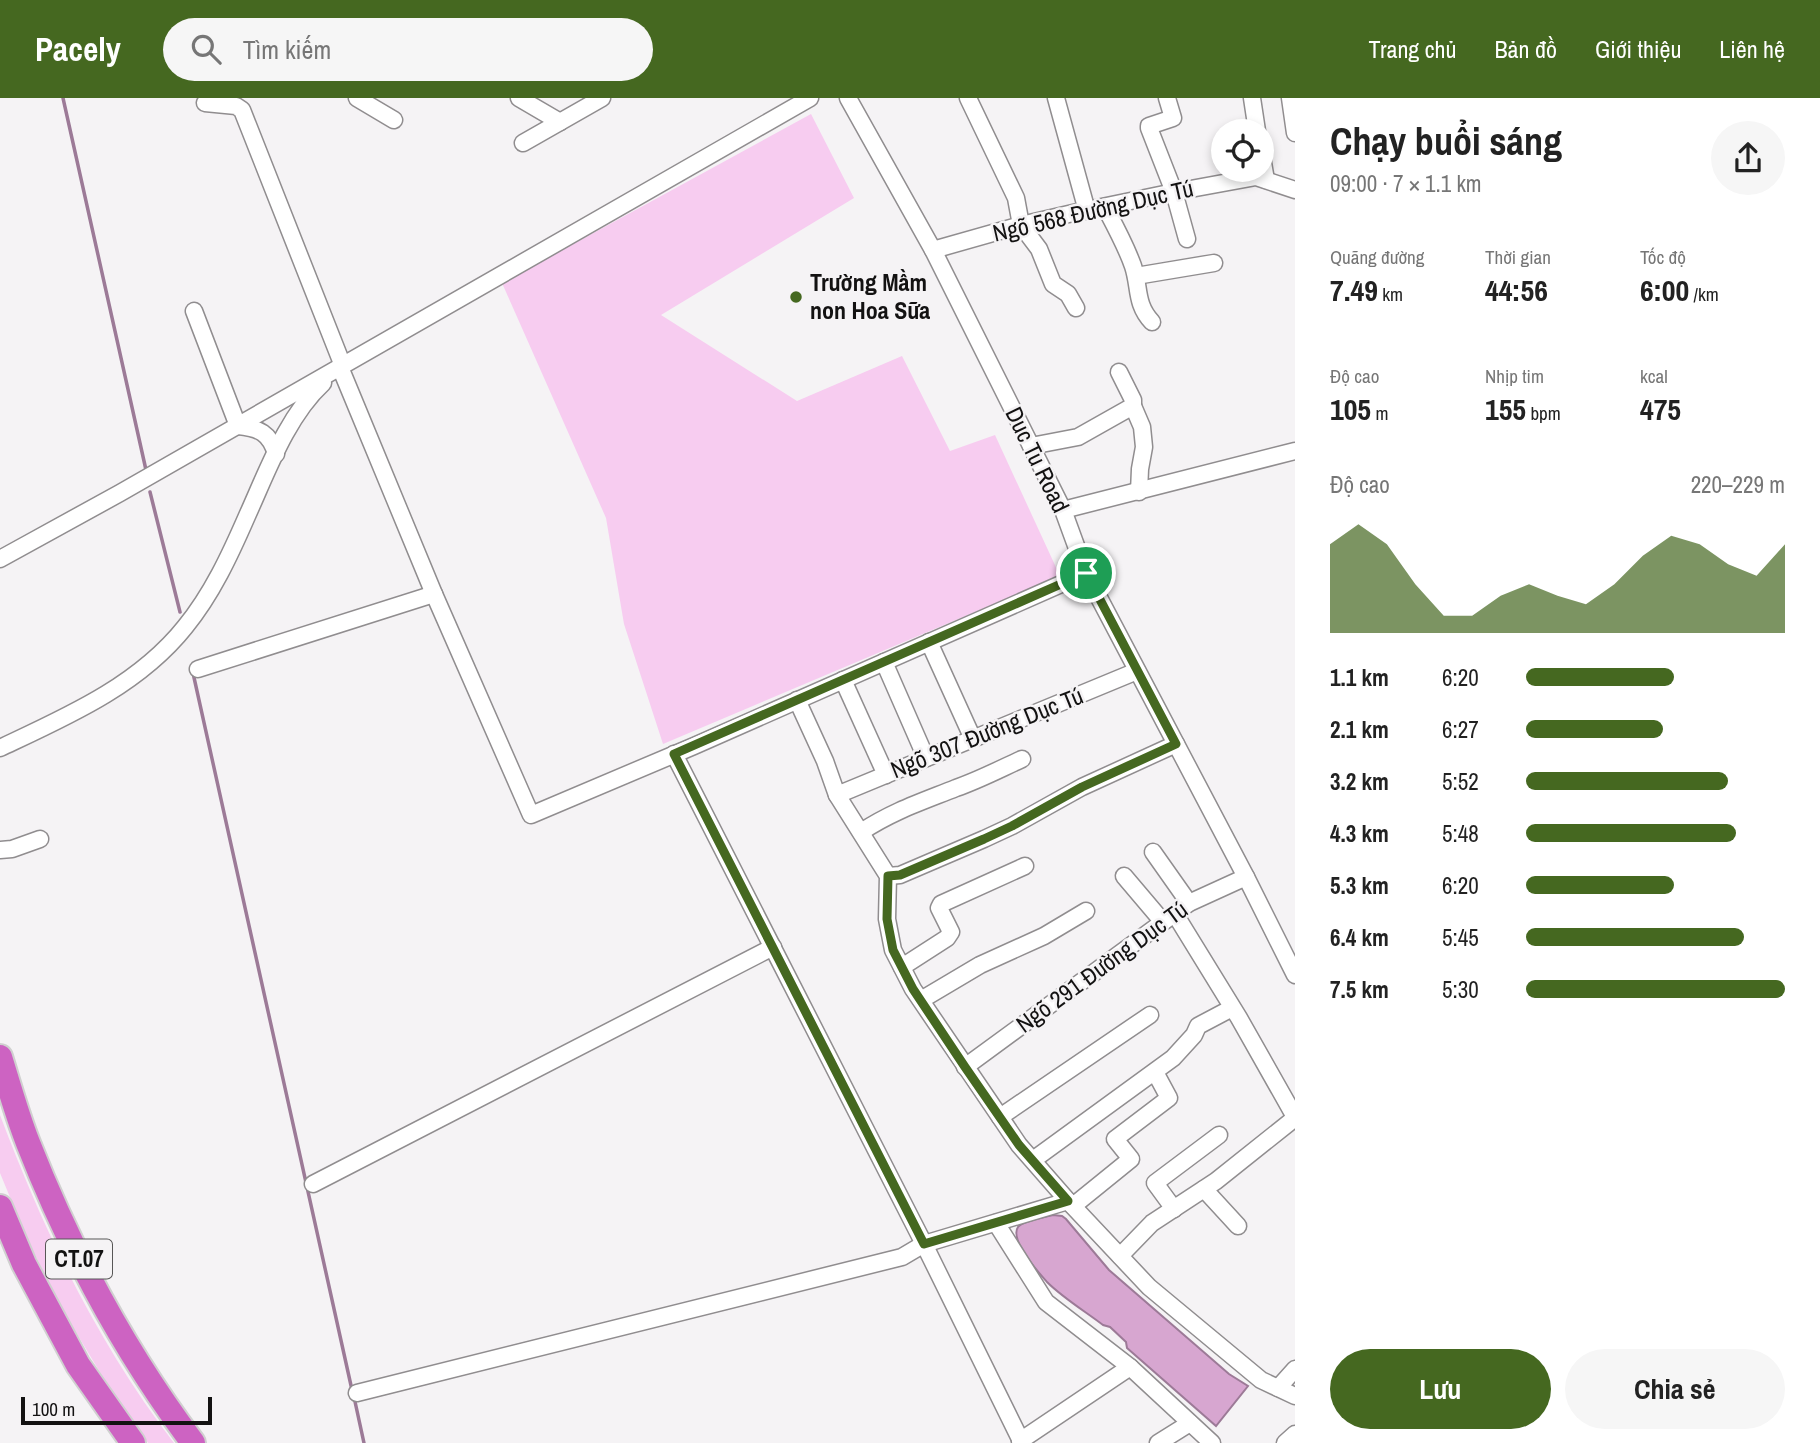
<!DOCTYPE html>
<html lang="vi">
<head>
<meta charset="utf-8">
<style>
  :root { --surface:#fff; --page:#f6f6f6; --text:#222; --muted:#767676; --accent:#456820 }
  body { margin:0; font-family:"Archivo Narrow",sans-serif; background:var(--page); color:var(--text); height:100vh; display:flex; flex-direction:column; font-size:26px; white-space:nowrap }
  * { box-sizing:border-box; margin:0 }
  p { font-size:23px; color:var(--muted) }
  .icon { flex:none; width:38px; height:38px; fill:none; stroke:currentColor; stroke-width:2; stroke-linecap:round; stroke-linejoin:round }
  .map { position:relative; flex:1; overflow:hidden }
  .panel { display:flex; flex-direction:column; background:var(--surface); width:525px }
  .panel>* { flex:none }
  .controls { position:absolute; left:1211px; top:21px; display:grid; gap:14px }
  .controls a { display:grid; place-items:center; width:63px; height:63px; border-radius:50%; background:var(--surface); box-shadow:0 4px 10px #0003; font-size:35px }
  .scale { position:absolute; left:21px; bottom:18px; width:191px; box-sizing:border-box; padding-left:7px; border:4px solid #131212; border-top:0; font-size:19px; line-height:24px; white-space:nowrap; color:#131212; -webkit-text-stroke:5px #f5f3f5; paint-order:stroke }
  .pin { position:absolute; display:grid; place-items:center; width:60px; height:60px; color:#fff; margin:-30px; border:4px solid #fff; border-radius:50%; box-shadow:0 2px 7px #0007 }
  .round { display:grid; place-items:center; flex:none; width:74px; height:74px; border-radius:37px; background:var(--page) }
  .headline { display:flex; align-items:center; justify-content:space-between; height:119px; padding:0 35px }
  h1 { font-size:38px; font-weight:800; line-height:52px }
  .metrics { display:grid; grid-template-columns:repeat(3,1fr); gap:10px; height:119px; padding:7px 35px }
  .metrics div { display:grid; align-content:center }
  .metrics b { font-size:30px; font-weight:800 }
  .metrics small { font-size:19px; font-weight:400 }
  .metrics p { font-size:19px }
  .chart { height:196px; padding:14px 35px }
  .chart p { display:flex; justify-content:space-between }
  .chart svg { width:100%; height:126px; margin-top:7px; fill:var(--accent); opacity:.7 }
  .primary-button { display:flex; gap:14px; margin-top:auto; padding:14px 35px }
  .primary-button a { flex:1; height:80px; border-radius:42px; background:var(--accent); color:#fff; font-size:28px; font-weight:800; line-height:80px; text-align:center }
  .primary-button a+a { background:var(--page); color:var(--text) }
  ul { padding:0 35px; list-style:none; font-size:23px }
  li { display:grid; grid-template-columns:112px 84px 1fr; align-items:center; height:52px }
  li i { height:18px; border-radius:9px; background:var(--accent) }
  header { display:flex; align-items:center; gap:42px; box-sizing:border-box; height:98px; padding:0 35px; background:var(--accent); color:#fff }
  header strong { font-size:33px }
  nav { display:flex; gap:38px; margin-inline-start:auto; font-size:24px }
  .search { width:490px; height:63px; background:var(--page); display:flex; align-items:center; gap:18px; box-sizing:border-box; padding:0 24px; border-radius:38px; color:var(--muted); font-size:26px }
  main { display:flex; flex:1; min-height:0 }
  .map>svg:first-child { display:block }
  .green { fill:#f7ccf0 }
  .water { fill:#d7a6d0; stroke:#9c7a97; stroke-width:2 }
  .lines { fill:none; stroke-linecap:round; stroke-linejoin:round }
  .stream { stroke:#9c7a97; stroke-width:3.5 }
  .minor-casing { stroke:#908d8f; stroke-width:19 }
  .highway-casing { stroke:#d0d0d0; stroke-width:28 }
  .minor { stroke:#fff; stroke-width:16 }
  .highway { stroke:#cd63c2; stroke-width:24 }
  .route-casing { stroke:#fff; stroke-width:14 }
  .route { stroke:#456820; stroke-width:9 }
  .poi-dot { fill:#456820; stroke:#f5f3f5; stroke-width:2.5 }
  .labels { text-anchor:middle; stroke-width:5; stroke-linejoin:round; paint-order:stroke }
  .shield { fill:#f5f3f5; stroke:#575656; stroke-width:2 }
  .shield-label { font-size:23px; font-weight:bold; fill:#131212 }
  .street-label { font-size:24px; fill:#131212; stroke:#f5f3f5 }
  .poi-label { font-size:24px; font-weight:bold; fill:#131212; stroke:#f5f3f5; text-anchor:start }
</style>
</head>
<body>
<header>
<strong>Pacely</strong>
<div class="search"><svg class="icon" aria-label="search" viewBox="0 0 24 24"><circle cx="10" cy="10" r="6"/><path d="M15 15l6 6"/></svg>Tìm kiếm</div>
<nav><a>Trang chủ</a><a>Bản đồ</a><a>Giới thiệu</a><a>Liên hệ</a></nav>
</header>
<main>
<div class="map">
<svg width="1295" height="1345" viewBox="0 0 1295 1345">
  <rect width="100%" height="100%" fill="#f5f3f5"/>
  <g class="green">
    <polygon points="811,16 854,100 661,217 797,303 902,258 950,353 995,337 1060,478 663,646 624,526 606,420 502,185"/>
    <path d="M0 1017C44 1134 98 1246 174 1345H148L110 1291 59 1206 26 1138 0 1075Z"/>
  </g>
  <path class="water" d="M1053 1117 1062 1118 1066 1121 1109 1172 1229 1276 1248 1288 1216 1328 1127 1250 1126 1244 1110 1229 1103 1227C1086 1214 1063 1200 1047 1184 1039 1175 1009 1142 1018 1129 1022 1123 1045 1119 1053 1117Z"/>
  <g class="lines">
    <g class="stream">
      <polyline points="63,0 146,372"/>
      <polyline points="150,394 180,514"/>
      <polyline points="193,575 352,1292"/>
      <polyline points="354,1299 364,1345"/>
    </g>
    <defs>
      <g id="minor">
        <polyline points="357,0 394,22"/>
        <polyline points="519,0 560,24"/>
        <polyline points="848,0 933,152 1063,412 1086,475 1246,779 1295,877"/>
        <polyline points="968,0 1016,100 1021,127 1039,151 1053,186 1068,196 1076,210"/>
        <polyline points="1056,0 1087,113"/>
        <polyline points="1167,0 1173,20 1149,28 1149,30 1174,94 1187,141"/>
        <polyline points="1252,0 1257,33"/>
        <polyline points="1290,0 1295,35"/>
        <polyline points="205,5 236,8 242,12 343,268"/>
        <polyline points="523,45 602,0"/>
        <polyline points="1262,59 1266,82"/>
        <path d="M1105 109C1115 128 1126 148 1133 168 1140 189 1135 206 1152 224"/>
        <polyline points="933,152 1021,127 1073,115 1174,94 1256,79 1295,92"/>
        <polyline points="1136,178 1214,165"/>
        <path d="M194 213 238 328C259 330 270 335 276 356"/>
        <polyline points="340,269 434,496 531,717 694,648 1086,475"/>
        <polyline points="1133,308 1142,329 1144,349 1140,371 1139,394"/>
        <polyline points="1031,348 1078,339 1133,308 1133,302 1119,274"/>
        <polyline points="1063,412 1295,353"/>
        <polyline points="0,461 120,395 810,0"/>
        <polyline points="929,544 973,641"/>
        <polyline points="884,564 926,660"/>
        <polyline points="198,571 434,496"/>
        <polyline points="843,582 886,677"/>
        <polyline points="797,602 825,663 837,697 888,778 887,821 893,852 913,891 1019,1047 1068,1103 1149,1189 1261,1282 1295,1298"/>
        <path d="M0 650C66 619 138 588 185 529 212 496 230 457 247 418 267 374 287 318 323 285"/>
        <polyline points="674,656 924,1146 1022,1345"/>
        <polyline points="837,697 1137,573"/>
        <path d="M861 734C893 713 921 704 956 690 979 682 1000 671 1022 661"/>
        <polyline points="0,752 12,751 40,741"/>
        <polyline points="1153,754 1189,805"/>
        <polyline points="888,778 900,777 984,741 1012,728 1082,689 1176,646"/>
        <polyline points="1124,778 1163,824"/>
        <polyline points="1175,816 1239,920 1295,1019"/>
        <polyline points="902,869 947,840 951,834 939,810 941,806 1025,768"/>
        <polyline points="921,902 980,867 1044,838 1086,813"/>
        <polyline points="965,969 1189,805 1246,779"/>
        <polyline points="1000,1019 1150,917"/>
        <polyline points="1033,1062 1173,960 1194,937 1198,928 1232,910"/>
        <polyline points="313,1086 773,849"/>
        <polyline points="1204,1091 1238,1128"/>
        <polyline points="1073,1108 1131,1061 1115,1041 1169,1000 1155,974"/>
        <polyline points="1174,1111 1155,1085 1219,1037"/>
        <polyline points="996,1125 1046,1204 1130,1269 1212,1345"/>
        <polyline points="1120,1158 1152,1125 1216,1083 1295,1020"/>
        <polyline points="1278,1290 1295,1271"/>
        <polyline points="357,1295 902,1159 924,1146 1068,1103"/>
        <polyline points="1020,1343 1130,1269"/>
        <polyline points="1158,1345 1190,1325"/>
        <polyline points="1285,1345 1295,1336"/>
      </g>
      <g id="highway">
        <path d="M0 959C9 988 17 1017 28 1045 70 1152 124 1253 193 1345"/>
        <polyline points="0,1109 24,1166 78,1267 133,1345"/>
      </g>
    </defs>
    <use href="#minor" class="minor-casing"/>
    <use href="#highway" class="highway-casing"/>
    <use href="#minor" class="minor"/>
    <use href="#highway" class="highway"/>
  </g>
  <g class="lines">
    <defs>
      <polygon id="route" points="1086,475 1176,646 1082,689 1012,728 984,741 900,777 888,778 887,821 893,852 913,891 965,969 1019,1047 1068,1103 924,1146 674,656"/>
    </defs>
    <use href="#route" class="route-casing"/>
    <use href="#route" class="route"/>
  </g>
  <circle class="poi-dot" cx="796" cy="199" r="7"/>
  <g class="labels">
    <rect class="shield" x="46" y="1141.5" width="66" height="39" rx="5"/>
    <g class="shield-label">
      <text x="79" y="1169">CT.07</text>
    </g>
    <g class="street-label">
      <text transform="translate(1093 113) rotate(-13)" y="8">Ngõ 568 Đường Dục Tú</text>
      <text transform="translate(1037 362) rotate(64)" y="8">Duc Tu Road</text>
      <text transform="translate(987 635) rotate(-22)" y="8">Ngõ 307 Đường Dục Tú</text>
      <text transform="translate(1102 869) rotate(-36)" y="8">Ngõ 291 Đường Dục Tú</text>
    </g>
    <g class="poi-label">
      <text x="810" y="193">Trường Mầm<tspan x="810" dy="28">non Hoa Sữa</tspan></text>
    </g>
  </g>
</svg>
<div class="controls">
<a><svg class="icon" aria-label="locate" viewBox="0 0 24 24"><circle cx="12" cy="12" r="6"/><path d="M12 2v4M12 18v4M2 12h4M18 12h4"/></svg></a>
</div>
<div class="scale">100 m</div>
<div class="pin" style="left:1086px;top:475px;background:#1e9e55"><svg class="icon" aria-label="arrive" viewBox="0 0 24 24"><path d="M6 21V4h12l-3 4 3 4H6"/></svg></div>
</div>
<section class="panel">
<div class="headline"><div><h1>Chạy buổi sáng</h1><p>09:00 · 7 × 1.1 km</p></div><a class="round"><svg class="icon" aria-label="share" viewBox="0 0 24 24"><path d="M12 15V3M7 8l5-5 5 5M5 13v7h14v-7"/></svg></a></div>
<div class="metrics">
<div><p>Quãng đường</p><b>7.49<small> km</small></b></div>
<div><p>Thời gian</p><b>44:56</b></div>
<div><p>Tốc độ</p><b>6:00<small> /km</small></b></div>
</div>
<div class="metrics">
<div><p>Độ cao</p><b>105<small> m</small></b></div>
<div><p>Nhịp tim</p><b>155<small> bpm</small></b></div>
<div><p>kcal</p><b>475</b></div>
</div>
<div class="chart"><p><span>Độ cao</span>220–229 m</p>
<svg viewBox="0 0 160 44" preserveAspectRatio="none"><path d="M0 44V13L10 6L20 13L30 27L40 38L50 38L60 31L70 27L80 31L90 34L100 27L110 17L120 10L130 13L140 20L150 24L160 13V44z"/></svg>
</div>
<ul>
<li><b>1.1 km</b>6:20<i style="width:57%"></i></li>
<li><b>2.1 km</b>6:27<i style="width:53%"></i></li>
<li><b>3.2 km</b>5:52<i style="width:78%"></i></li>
<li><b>4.3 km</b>5:48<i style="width:81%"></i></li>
<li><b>5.3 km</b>6:20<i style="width:57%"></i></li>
<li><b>6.4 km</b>5:45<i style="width:84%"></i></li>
<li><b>7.5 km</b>5:30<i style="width:100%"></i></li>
</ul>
<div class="primary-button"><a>Lưu</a><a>Chia sẻ</a></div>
</section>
</main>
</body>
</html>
